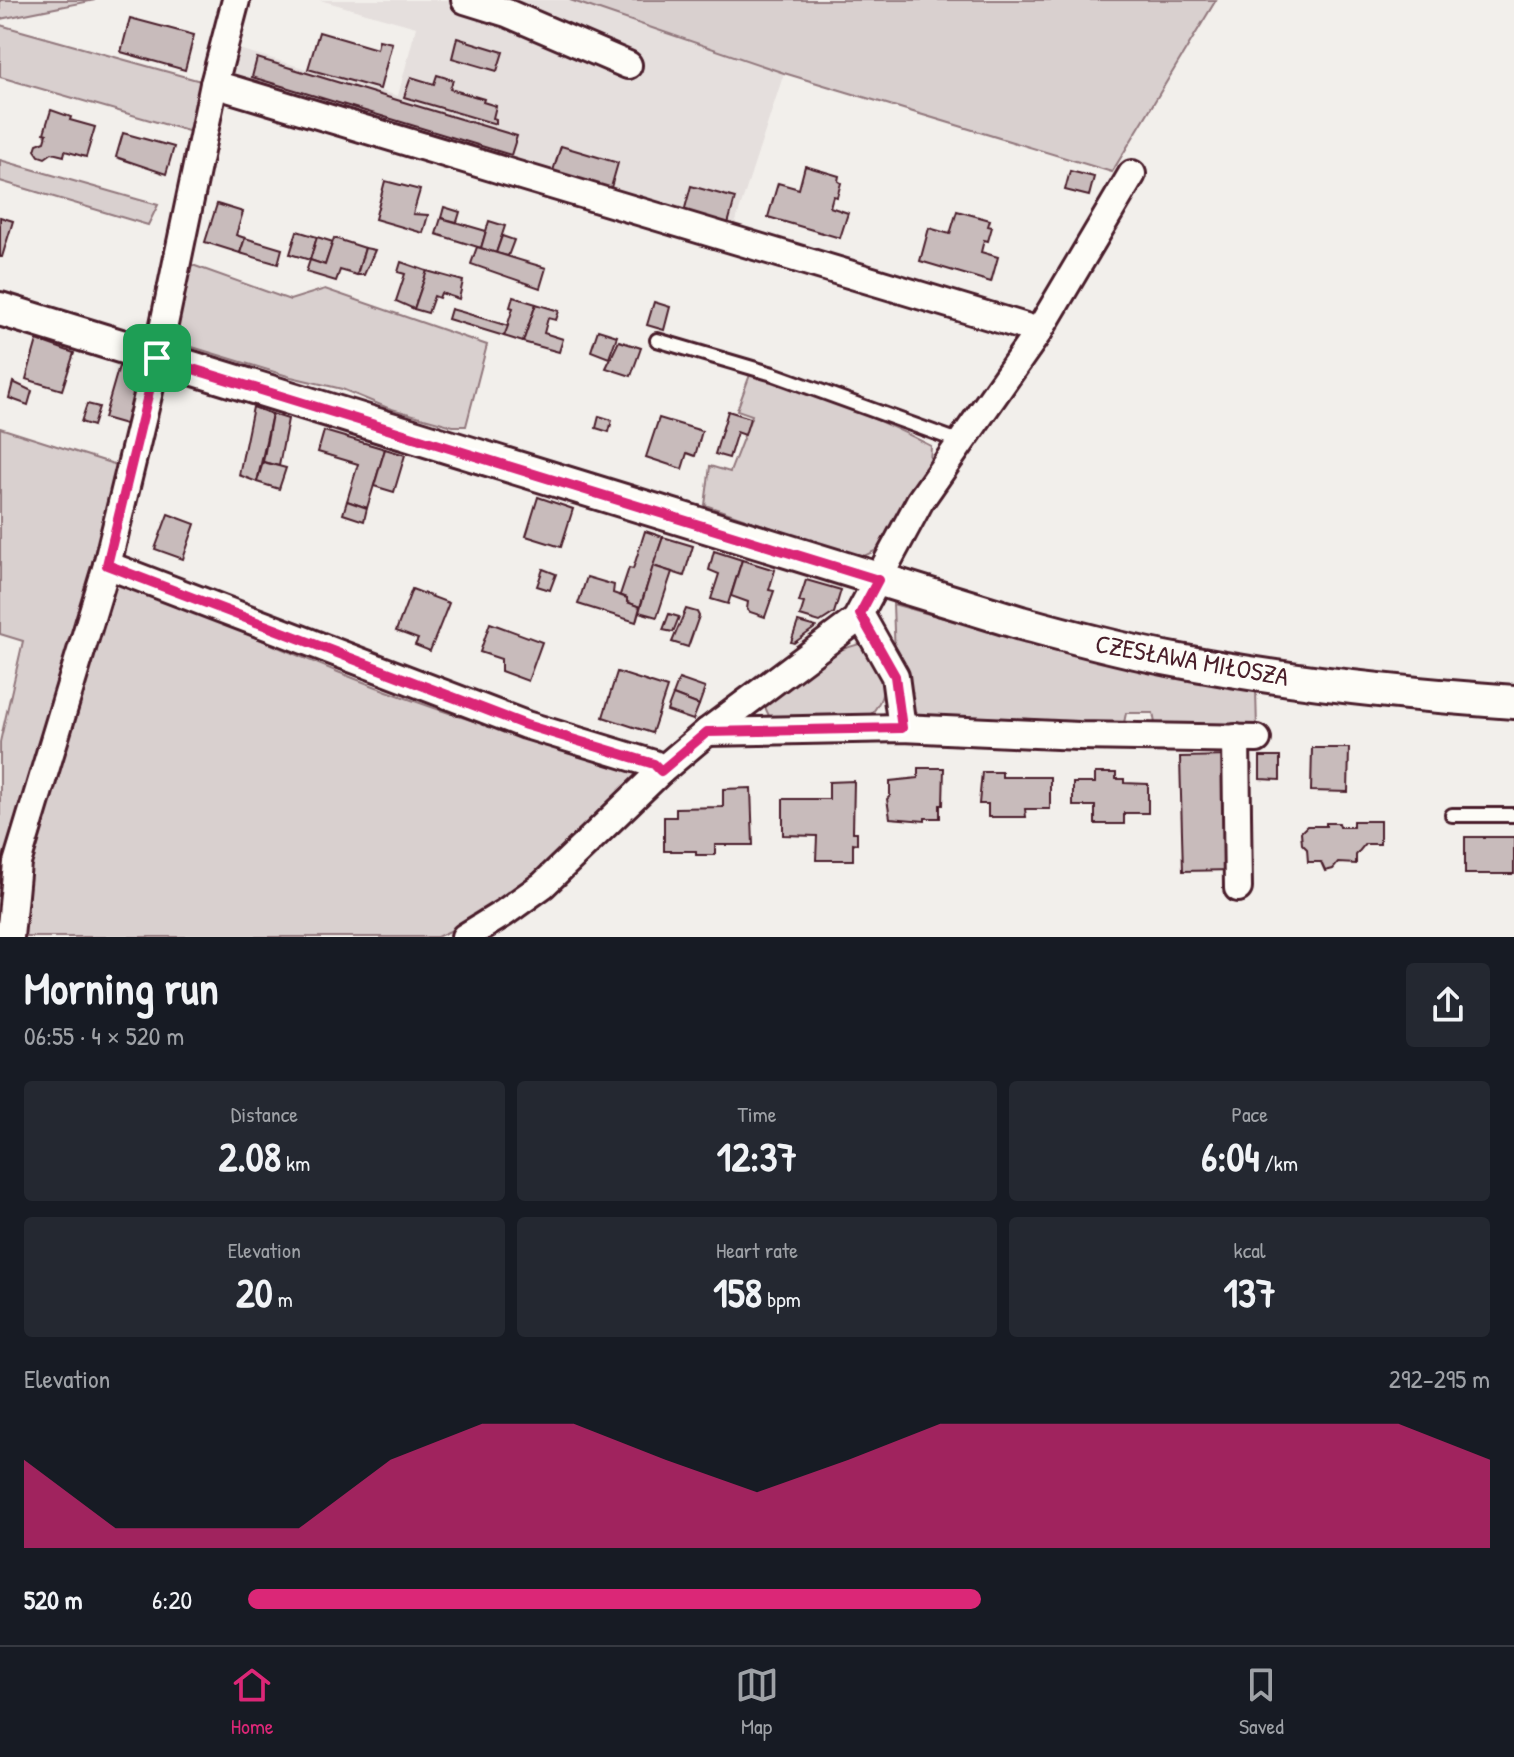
<!DOCTYPE html>
<html lang="en">
<head>
<meta charset="utf-8">
<style>
  :root { --surface:#171b24; --page:#242831; --text:#f1f3f6; --muted:#9ea1a6; --line:#363941; --accent:#db2777 }
  body { margin:0; font-family:"Patrick Hand",sans-serif; background:var(--page); color:var(--text); height:100vh; display:flex; flex-direction:column; font-size:30px; white-space:nowrap }
  * { box-sizing:border-box; margin:0 }
  p { font-size:26px; color:var(--muted) }
  .icon { flex:none; width:44px; height:44px; fill:none; stroke:currentColor; stroke-width:2; stroke-linecap:round; stroke-linejoin:round }
  .map { position:relative; height:937px; overflow:hidden }
  .sheet { display:flex; flex-direction:column; background:var(--surface); flex:1 }
  .sheet>* { flex:none }
  .pin { position:absolute; display:grid; place-items:center; width:68px; height:68px; color:#fff; margin:-34px; border-radius:16px; box-shadow:0 4px 12px #0006 }
  .round { display:grid; place-items:center; flex:none; width:84px; height:84px; border-radius:8px; background:var(--page) }
  .head { display:flex; align-items:center; justify-content:space-between; height:136px; padding:0 24px }
  h1 { font-size:44px; font-weight:800; line-height:60px }
  .stats { display:grid; grid-template-columns:repeat(3,1fr); gap:12px; height:136px; padding:8px 24px }
  .stats div { display:grid; align-content:center; border-radius:8px; background:var(--page); text-align:center }
  .stats b { font-size:40px; font-weight:800 }
  .stats small { font-size:22px; font-weight:400 }
  .stats p { font-size:22px }
  .chart { height:224px; padding:16px 24px }
  .chart p { display:flex; justify-content:space-between }
  .chart svg { width:100%; height:144px; margin-top:8px; fill:var(--accent); opacity:.7 }
  ul { padding:0 24px; list-style:none; font-size:26px }
  li { display:grid; grid-template-columns:128px 96px 1fr; align-items:center; height:60px }
  li i { height:20px; border-radius:10px; background:var(--accent) }
  .menu { display:flex; justify-content:space-around; align-items:center; height:112px; border-top:2px solid var(--line); background:var(--surface); font-size:22px; color:var(--muted) }
  .menu a { display:grid; justify-items:center; gap:4px }
  .menu .on { color:var(--accent) }
  .map>svg:first-child { display:block }
  .built { fill:#e5dfdd }
  .green { fill:#d9d0cf; stroke:#92787d; stroke-width:2 }
  .building { fill:#c8bbbb; stroke:#4a1f2b; stroke-width:2 }
  .lines { fill:none; stroke-linecap:round; stroke-linejoin:round }
  .service-casing { stroke:#4a1f2b; stroke-width:18 }
  .minor-casing { stroke:#4a1f2b; stroke-width:32 }
  .tertiary-casing { stroke:#4a1f2b; stroke-width:38 }
  .service { stroke:#fdfcf7; stroke-width:12 }
  .minor { stroke:#fdfcf7; stroke-width:26 }
  .tertiary { stroke:#fdfcf7; stroke-width:32 }
  .route-casing { stroke:#fff; stroke-width:16 }
  .route { stroke:#db2777; stroke-width:10 }
  .labels { text-anchor:middle; stroke-width:6; stroke-linejoin:round; paint-order:stroke }
  .street-label { font-size:26px; fill:#4a1f2b; stroke:#fdfcf7 }
</style>
</head>
<body>
<div class="map">
<svg width="1514" height="937" viewBox="0 0 1514 937">
  <rect width="100%" height="100%" fill="#f2efeb"/>
  <filter id="ink" filterUnits="userSpaceOnUse"><feTurbulence type="fractalNoise" baseFrequency=".0125" numOctaves="2"/><feDisplacementMap in="SourceGraphic" scale="16" xChannelSelector="R" yChannelSelector="G"/><feConvolveMatrix kernelMatrix="1 2 1 2 8 2 1 2 1" color-interpolation-filters="sRGB"/></filter>
  <g filter="url(#ink)">
    <polygon class="built" points="320,0 570,0 784,73 733,230 224,80 232,47 398,96 416,27"/>
    <g class="green">
      <polygon points="0,0 95,0 0,19"/>
      <polygon points="570,0 1216,0 1112,172 784,73"/>
      <polygon points="0,25 204,82 195,133 0,77"/>
      <polygon points="0,160 140,200 158,205 148,225 0,181"/>
      <polygon points="184,262 290,300 325,289 487,345 466,426 453,426 388,408 342,389 291,377 169,340"/>
      <path d="M751 372C811 394 873 415 931 446L930 464 881 548 860 558 705 505 710 466 730 472 752 415 737 410Z"/>
      <polygon points="0,428 120,466 25,806 0,937 0,742 23,641 0,634"/>
      <path d="M113 575C249 635 385 698 528 737 571 749 616 757 660 766L576 835 492 912 437 937H21L32 843Z"/>
      <polygon points="893,604 1093,659 1256,688 1257,731 1156,728 1153,713 1126,713 1123,728 926,722 909,712 895,657"/>
      <path d="M859 644C885 667 894 688 869 717L770 718 764 705 833 652Z"/>
    </g>
    <g class="building">
      <polygon points="130,18 194,35 185,70 121,52"/>
      <polygon points="319,32 377,49 379,40 392,43 380,89 308,69"/>
      <polygon points="457,38 503,52 497,71 452,58"/>
      <polygon points="257,58 517,136 511,155 252,77"/>
      <polygon points="437,75 453,80 450,89 484,99 483,102 496,106 493,118 496,119 496,124 404,97 411,77 434,84"/>
      <polygon points="51,110 71,117 70,120 95,127 86,157 65,151 64,156 52,153 45,158 39,156 35,150 37,144 45,141 47,134 44,133"/>
      <polygon points="123,133 174,147 166,174 116,157"/>
      <polygon points="561,146 618,163 610,191 552,174"/>
      <polygon points="805,166 839,176 838,181 841,183 837,197 833,196 830,207 848,213 840,238 768,217 778,183 799,189"/>
      <polygon points="1070,171 1094,177 1089,196 1065,190"/>
      <polygon points="385,181 420,190 413,214 428,215 423,233 375,219"/>
      <polygon points="691,186 735,198 728,224 684,212"/>
      <polygon points="217,204 243,212 236,235 245,238 240,253 205,242"/>
      <polygon points="444,207 460,212 457,222 441,218"/>
      <polygon points="957,211 990,220 988,226 992,227 988,241 984,240 981,252 998,257 991,282 920,261 929,228 950,234"/>
      <polygon points="0,217 13,221 2,257 0,257"/>
      <polygon points="441,218 486,231 481,248 436,234"/>
      <polygon points="489,221 505,226 496,253 481,248"/>
      <polygon points="297,231 317,237 310,260 290,254"/>
      <polygon points="502,236 514,240 508,256 496,253"/>
      <polygon points="317,237 333,242 325,265 310,260"/>
      <polygon points="245,238 282,249 278,264 240,253"/>
      <polygon points="334,238 365,248 357,275 340,270 336,281 306,272 310,260 325,265"/>
      <polygon points="477,247 546,268 540,288 471,264"/>
      <polygon points="365,248 375,250 364,275 357,275"/>
      <polygon points="401,262 427,271 414,309 396,301 405,274 398,272"/>
      <polygon points="427,271 463,281 459,299 441,293 439,298 434,296 428,313 414,309"/>
      <polygon points="513,297 536,304 523,342 504,336 513,308 510,307"/>
      <polygon points="654,302 670,307 664,330 647,325"/>
      <polygon points="536,304 559,311 556,320 548,318 544,333 563,339 559,352 523,342"/>
      <polygon points="451,309 462,312 508,326 504,336 448,319"/>
      <polygon points="598,330 617,336 609,358 591,351"/>
      <polygon points="37,340 74,353 62,390 26,379"/>
      <polygon points="619,341 641,348 631,376 606,368"/>
      <polygon points="119,366 137,372 133,387 142,390 132,426 104,418"/>
      <polygon points="13,382 32,391 28,405 9,398"/>
      <polygon points="87,404 99,407 93,426 81,422"/>
      <polygon points="253,407 272,414 257,482 239,475"/>
      <polygon points="728,411 750,418 745,435 737,432 729,458 715,454"/>
      <polygon points="272,414 288,419 279,466 263,462"/>
      <polygon points="599,416 612,420 609,432 596,428"/>
      <polygon points="659,418 702,431 695,456 687,453 682,469 646,457"/>
      <polygon points="324,431 385,449 367,508 347,501 358,464 318,452"/>
      <polygon points="385,449 405,455 394,492 374,486"/>
      <polygon points="263,462 286,468 279,489 257,482"/>
      <polygon points="538,497 573,509 561,547 526,536"/>
      <polygon points="347,501 367,508 364,521 343,514"/>
      <polygon points="168,514 195,524 183,559 155,549"/>
      <polygon points="645,531 663,537 640,607 627,602 627,598 620,595 629,568 633,569"/>
      <polygon points="663,537 693,546 684,576 653,566"/>
      <polygon points="714,551 742,560 728,604 711,599 719,574 709,570"/>
      <polygon points="742,560 775,570 769,590 774,591 765,617 750,612 747,609 748,602 731,596"/>
      <polygon points="653,566 672,572 657,617 639,612"/>
      <polygon points="543,569 556,574 550,590 537,586"/>
      <polygon points="587,577 614,585 613,593 627,598 627,602 640,607 636,622 578,604"/>
      <polygon points="806,580 841,590 834,613 820,622 800,616 804,603 799,602"/>
      <polygon points="412,589 449,603 430,651 415,645 418,639 396,631"/>
      <polygon points="686,609 697,612 699,616 688,647 672,642"/>
      <polygon points="669,614 679,617 673,632 663,630"/>
      <polygon points="798,622 816,627 794,643 791,642"/>
      <polygon points="490,623 542,642 528,681 501,671 501,659 480,652"/>
      <polygon points="617,672 667,688 652,733 603,717"/>
      <polygon points="679,679 705,688 699,705 673,695"/>
      <polygon points="673,695 699,705 693,720 667,711"/>
      <polygon points="1312,748 1349,748 1348,792 1311,791"/>
      <polygon points="1230,756 1232,870 1183,871 1180,757"/>
      <polygon points="1260,757 1280,757 1280,780 1260,779"/>
      <polygon points="918,768 944,768 943,805 940,805 940,818 925,818 925,821 890,818 887,799 890,796 890,781 918,778"/>
      <polygon points="982,772 1002,772 1002,777 1050,777 1050,809 1025,809 1026,817 988,817 988,804 979,804"/>
      <polygon points="1095,773 1116,773 1116,779 1124,779 1124,783 1148,784 1148,813 1124,813 1124,824 1095,824 1095,806 1073,806 1073,783 1095,783"/>
      <polygon points="854,781 853,832 857,832 857,844 853,843 853,860 816,860 817,836 783,835 783,799 829,799 829,782"/>
      <polygon points="751,788 753,845 715,845 715,855 696,855 696,851 664,851 664,817 676,817 676,808 723,807 723,789"/>
      <polygon points="1353,821 1380,821 1380,844 1365,844 1356,855 1356,864 1338,863 1333,869 1325,871 1321,862 1308,862 1307,849 1302,844 1301,832 1307,826 1326,826 1326,823 1339,823 1340,827 1353,827"/>
      <rect x="1465" y="837" width="49" height="37"/>
    </g>
    <g class="lines">
      <defs>
        <g id="service">
          <polyline points="657,340 773,374 961,442"/>
          <polyline points="1452,815 1514,815"/>
        </g>
        <g id="minor">
          <polyline points="465,0 507,13 628,65"/>
          <polyline points="214,84 1039,331"/>
          <polyline points="107,565 526,725 654,764 661,771"/>
          <polyline points="860,614 895,676 902,728"/>
          <polyline points="707,732 902,728 1079,736 1257,739"/>
          <polyline points="1236,738 1238,888"/>
          <polyline points="10,937 17,863 107,565 157,358 214,84 236,0"/>
          <polyline points="465,937 504,913 543,885 661,771 707,732 856,620 920,501 1039,331 1132,174"/>
        </g>
        <path id="tertiary" d="M0 309 1021 623C1070 636 1120 650 1169 659 1283 681 1399 694 1514 702"/>
      </defs>
      <use href="#service" class="service-casing"/>
      <use href="#minor" class="minor-casing"/>
      <use href="#tertiary" class="tertiary-casing"/>
      <use href="#service" class="service"/>
      <use href="#minor" class="minor"/>
      <use href="#tertiary" class="tertiary"/>
    </g>
  </g>
  <g class="lines" filter="url(#ink)">
    <defs>
      <polygon id="route" points="157,358 878,580 860,614 895,676 902,728 707,732 661,771 654,764 526,725 107,565"/>
    </defs>
    <use href="#route" class="route-casing"/>
    <use href="#route" class="route"/>
  </g>
  <g class="labels">
    <g class="street-label">
      <text transform="translate(1192 660) rotate(10)" y="9">CZESŁAWA MIŁOSZA</text>
    </g>
  </g>
</svg>
<div class="pin" style="left:157px;top:358px;background:#1e9e55"><svg class="icon" aria-label="arrive" viewBox="0 0 24 24"><path d="M6 21V4h12l-3 4 3 4H6"/></svg></div>
</div>
<section class="sheet">
<div class="head"><div><h1>Morning run</h1><p>06:55 · 4 × 520 m</p></div><a class="round"><svg class="icon" aria-label="share" viewBox="0 0 24 24"><path d="M12 15V3M7 8l5-5 5 5M5 13v7h14v-7"/></svg></a></div>
<div class="stats">
<div><p>Distance</p><b>2.08<small> km</small></b></div>
<div><p>Time</p><b>12:37</b></div>
<div><p>Pace</p><b>6:04<small> /km</small></b></div>
</div>
<div class="stats">
<div><p>Elevation</p><b>20<small> m</small></b></div>
<div><p>Heart rate</p><b>158<small> bpm</small></b></div>
<div><p>kcal</p><b>137</b></div>
</div>
<div class="chart"><p><span>Elevation</span>292–295 m</p>
<svg viewBox="0 0 160 44" preserveAspectRatio="none"><path d="M0 44V17L10 38L20 38L30 38L40 17L50 6L60 6L70 17L80 27L90 17L100 6L110 6L120 6L130 6L140 6L150 6L160 17V44z"/></svg>
</div>
<ul>
<li><b>520 m</b>6:20<i style="width:59%"></i></li>
</ul>
</section>
<nav class="menu">
<a class="on"><svg class="icon" aria-label="home" viewBox="0 0 24 24"><path d="M3 11l9-7 9 7M6 9v11h12V9"/></svg>Home</a>
<a><svg class="icon" aria-label="map" viewBox="0 0 24 24"><path d="M3 6l6-2 6 2 6-2v14l-6 2-6-2-6 2zM9 4v14M15 6v14"/></svg>Map</a>
<a><svg class="icon" aria-label="saved" viewBox="0 0 24 24"><path d="M7 4h10v16l-5-4-5 4z"/></svg>Saved</a>
</nav>
</body>
</html>
